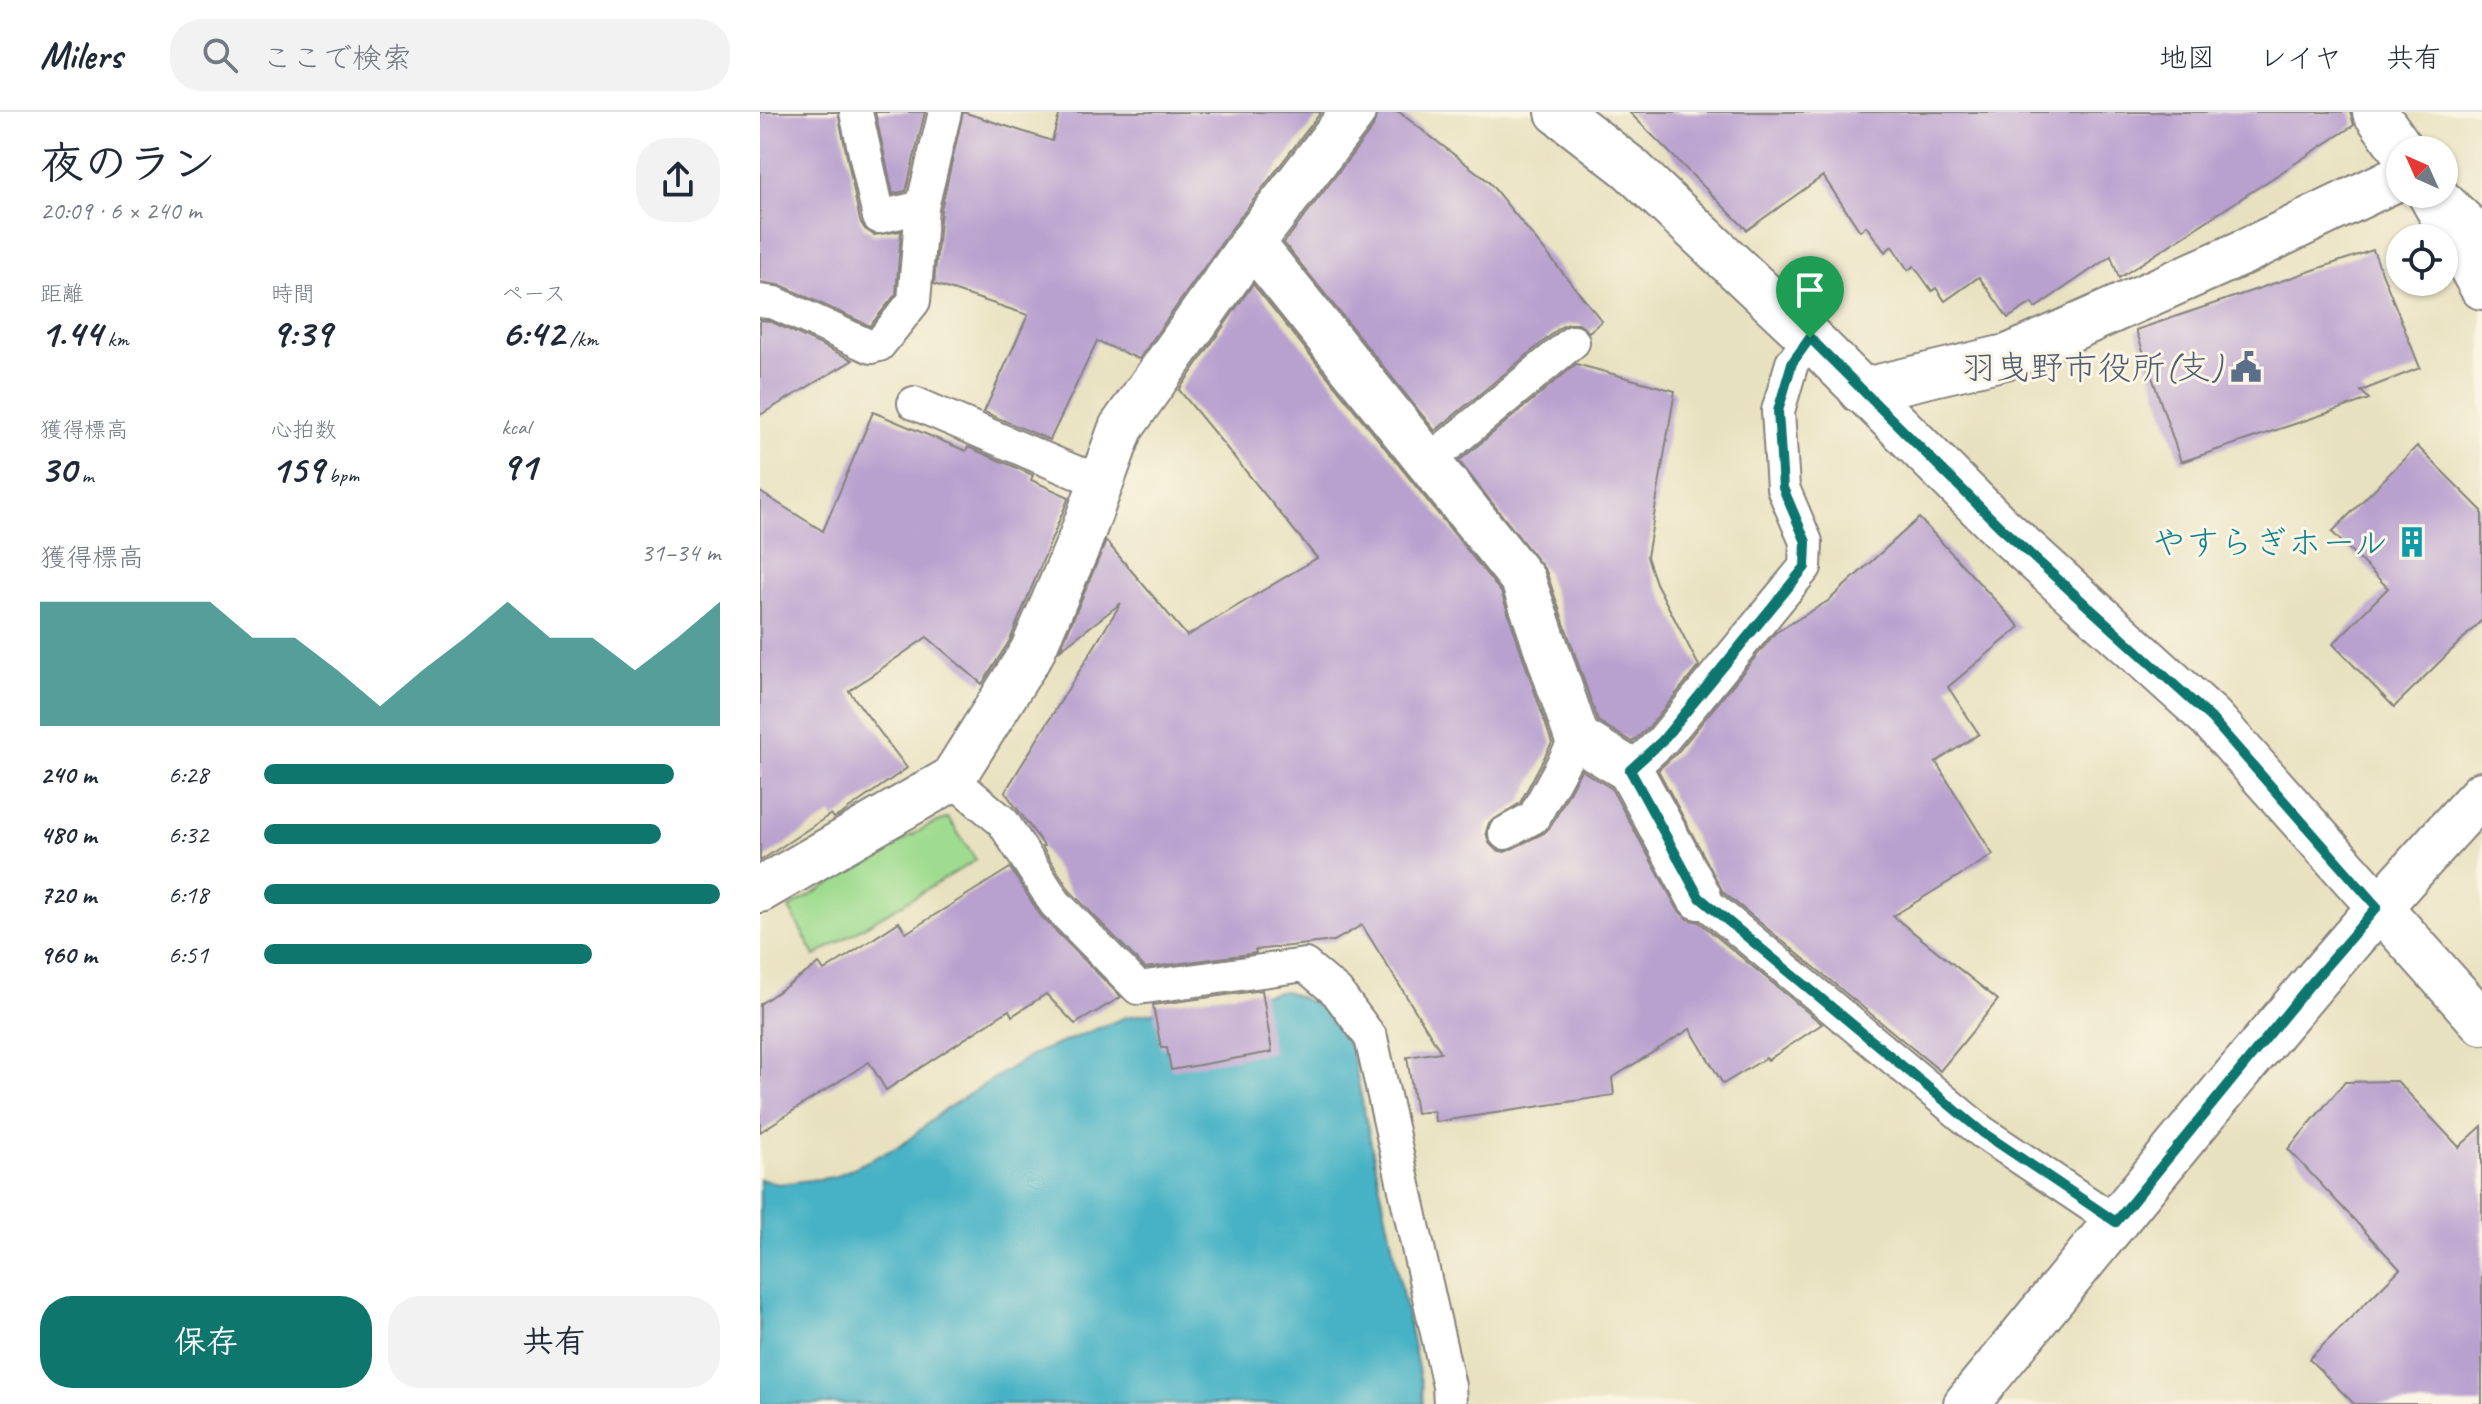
<!DOCTYPE html>
<html lang="ja">
<head>
<meta charset="utf-8">
<style>
  :root { --surface:#fff; --page:#f2f2f3; --text:#1f2937; --muted:#747a83; --line:#e0e1e3; --accent:#0f766e }
  body { margin:0; font-family:Caveat,"Klee One",sans-serif; background:var(--page); color:var(--text); height:100vh; display:flex; flex-direction:column; font-size:30px; white-space:nowrap }
  * { box-sizing:border-box; margin:0 }
  p { font-size:26px; color:var(--muted) }
  .icon { flex:none; width:44px; height:44px; fill:none; stroke:currentColor; stroke-width:2; stroke-linecap:round; stroke-linejoin:round }
  .map { position:relative; flex:1; overflow:hidden }
  .drawer { display:flex; flex-direction:column; background:var(--surface); width:760px }
  .drawer>* { flex:none }
  .needle { width:52px; rotate:315deg }
  .fabs { position:absolute; left:1626px; top:24px; display:grid; gap:16px }
  .fabs a { display:grid; place-items:center; width:72px; height:72px; border-radius:50%; background:var(--surface); box-shadow:0 2px 6px #0004; font-size:40px }
  .pin { position:absolute; display:grid; place-items:center; width:68px; height:68px; color:#fff; margin:-82px -34px; border-radius:50% 50% 50% 0; rotate:-45deg; box-shadow:0 0 8px #0007 }
  .pin .icon { rotate:45deg }
  .round { display:grid; place-items:center; flex:none; width:84px; height:84px; border-radius:32px; background:var(--page) }
  .head { display:flex; align-items:center; justify-content:space-between; height:136px; padding:0 40px }
  h1 { font-size:44px; font-weight:700; line-height:60px }
  .stats { display:grid; grid-template-columns:repeat(3,1fr); gap:12px; height:136px; padding:8px 40px }
  .stats div { display:grid; align-content:center }
  .stats b { font-size:40px; font-weight:700 }
  .stats small { font-size:22px; font-weight:400 }
  .stats p { font-size:22px }
  .chart { height:224px; padding:16px 40px }
  .chart p { display:flex; justify-content:space-between }
  .chart svg { width:100%; height:144px; margin-top:8px; fill:var(--accent); opacity:.7 }
  .action { display:flex; gap:16px; margin-top:auto; padding:16px 40px }
  .action a { flex:1; height:92px; border-radius:32px; background:var(--accent); color:#fff; font-size:32px; font-weight:700; line-height:92px; text-align:center }
  .action a+a { background:var(--page); color:var(--text) }
  ul { padding:0 40px; list-style:none; font-size:26px }
  li { display:grid; grid-template-columns:128px 96px 1fr; align-items:center; height:60px }
  li i { height:20px; border-radius:10px; background:var(--accent) }
  header { display:flex; align-items:center; gap:48px; box-sizing:border-box; height:112px; padding:0 40px; background:var(--surface); border-bottom:2px solid var(--line) }
  header strong { font-size:38px }
  nav { display:flex; gap:44px; margin-inline-start:auto; font-size:28px }
  .search { width:560px; height:72px; background:var(--page); display:flex; align-items:center; gap:20px; box-sizing:border-box; padding:0 28px; border-radius:32px; color:var(--muted); font-size:30px }
  main { display:flex; flex:1; min-height:0 }
  .map>svg:first-child { display:block }
  .green { fill:#a0dc90; stroke:#617f66; stroke-width:2 }
  .water { fill:#47b2c5; stroke:#346a80; stroke-width:2 }
  .building { fill:#b8a1cf }
  .lines { fill:none; stroke-linecap:round; stroke-linejoin:round }
  .service-casing { stroke:#85827d; stroke-width:36 }
  .minor-casing { stroke:#85827d; stroke-width:48 }
  .tertiary-casing { stroke:#85827d; stroke-width:48 }
  .secondary-casing { stroke:#85827d; stroke-width:48 }
  .service { stroke:#fff; stroke-width:32 }
  .minor { stroke:#fff; stroke-width:44 }
  .tertiary { stroke:#fff; stroke-width:44 }
  .secondary { stroke:#fff; stroke-width:44 }
  .route-casing { stroke:#fff; stroke-width:16 }
  .route { stroke:#0f766e; stroke-width:10 }
  .labels { text-anchor:middle; stroke-width:6; stroke-linejoin:round; paint-order:stroke }
  .service-label { font-size:34px; fill:#4e5e75; stroke:#fcf5e5; text-anchor:end }
  .culture-label { font-size:34px; fill:#0d838f; stroke:#fcf5e5; text-anchor:end }
</style>
</head>
<body>
<header>
<strong>Milers</strong>
<div class="search"><svg class="icon" aria-label="search" viewBox="0 0 24 24"><circle cx="10" cy="10" r="6"/><path d="M15 15l6 6"/></svg>ここで検索</div>
<nav><a>地図</a><a>レイヤ</a><a>共有</a></nav>
</header>
<main>
<section class="drawer">
<div class="head"><div><h1>夜のラン</h1><p>20:09 · 6 × 240 m</p></div><a class="round"><svg class="icon" aria-label="share" viewBox="0 0 24 24"><path d="M12 15V3M7 8l5-5 5 5M5 13v7h14v-7"/></svg></a></div>
<div class="stats">
<div><p>距離</p><b>1.44<small> km</small></b></div>
<div><p>時間</p><b>9:39</b></div>
<div><p>ペース</p><b>6:42<small> /km</small></b></div>
</div>
<div class="stats">
<div><p>獲得標高</p><b>30<small> m</small></b></div>
<div><p>心拍数</p><b>159<small> bpm</small></b></div>
<div><p>kcal</p><b>91</b></div>
</div>
<div class="chart"><p><span>獲得標高</span>31–34 m</p>
<svg viewBox="0 0 160 44" preserveAspectRatio="none"><path d="M0 44V6L10 6L20 6L30 6L40 6L50 17L60 17L70 27L80 38L90 27L100 17L110 6L120 17L130 17L140 27L150 17L160 6V44z"/></svg>
</div>
<ul>
<li><b>240 m</b>6:28<i style="width:90%"></i></li>
<li><b>480 m</b>6:32<i style="width:87%"></i></li>
<li><b>720 m</b>6:18<i style="width:100%"></i></li>
<li><b>960 m</b>6:51<i style="width:72%"></i></li>
</ul>
<div class="action"><a>保存</a><a>共有</a></div>
</section>
<div class="map">
<svg width="1722" height="1292" viewBox="0 0 1722 1292">
  <rect width="100%" height="100%" fill="#fcf5e5"/>
  <filter id="ink" filterUnits="userSpaceOnUse"><feTurbulence type="fractalNoise" baseFrequency=".0125" numOctaves="2"/><feDisplacementMap in="SourceGraphic" scale="16" xChannelSelector="R" yChannelSelector="G"/><feConvolveMatrix kernelMatrix="1 2 1 2 8 2 1 2 1" color-interpolation-filters="sRGB"/></filter>
  <filter id="wash" filterUnits="userSpaceOnUse"><feTurbulence type="fractalNoise" baseFrequency=".006" numOctaves="4" result="noise"/><feDisplacementMap in="SourceGraphic" scale="32" xChannelSelector="R" yChannelSelector="G"/><feGaussianBlur stdDeviation="1.8" result="paint"/><feColorMatrix in="noise" values="0 0 0 0 0 0 0 0 0 0 0 0 0 0 0 0 0 1.4 0 .05"/><feComposite in="paint" operator="in"/></filter>
  <g filter="url(#wash)">
    <rect width="100%" height="100%" fill="#e8e1bf"/>
    <polygon class="green" points="188,706 216,748 55,844 29,796 168,714"/>
    <polygon class="water" points="525,879 560,894 591,936 662,1275 663,1292 0,1292 0,1067 18,1072 74,1065 142,1033 184,998 271,943 366,905"/>
    <g id="blocks">
      <g class="building">
        <polygon points="0,0 78,0 100,109 105,117 114,123 141,119 136,182 110,214 23,174 0,170"/>
        <polygon points="115,0 165,0 146,79 133,82"/>
        <polygon points="203,0 292,29 300,0 561,0 472,116 379,247 337,229 290,328 224,300 268,203 174,172 181,98"/>
        <polygon points="617,0 639,0 728,69 842,209 829,220 819,212 809,212 801,215 675,319 524,131 613,15"/>
        <polygon points="869,0 1590,0 1594,13 1359,166 1351,144 1275,196 1272,191 1248,206 1219,165 1185,189 1176,176 1172,179 1154,154 1148,158 1132,134 1125,140 1106,114 1100,119 1063,64 987,118"/>
        <polygon points="1613,138 1660,256 1601,279 1609,287 1421,350 1376,218"/>
        <polygon points="493,172 741,480 792,631 760,691 729,711 726,720 729,731 736,738 745,740 784,721 791,714 821,658 851,676 918,798 927,807 939,810 1062,912 1008,948 1006,946 963,972 930,917 852,966 854,983 675,1010 674,999 656,1001 647,945 681,940 602,813 574,829 495,838 496,841 385,856 310,779 282,735 284,734 245,680 361,491 300,538 346,429 427,524 557,446 419,278"/>
        <polygon points="0,208 10,209 93,248 0,303"/>
        <polygon points="816,252 915,279 887,445 896,471 939,554 888,616 872,630 838,609 786,459 699,349"/>
        <polygon points="113,300 206,339 208,335 273,363 271,368 309,385 250,528 222,572 167,525 89,579 147,656 83,701 74,706 71,702 0,749 0,380 63,419"/>
        <polygon points="1657,334 1722,399 1722,508 1634,595 1573,532 1628,476 1572,420"/>
        <polygon points="1159,406 1260,515 1188,575 1219,622 1176,650 1233,743 1133,804 1238,888 1180,959 963,780 898,658 917,641 1015,521 1068,489"/>
        <polygon points="250,756 281,804 361,885 315,912 286,882 252,904 249,898 126,978 109,950 0,1020 0,892 59,852 64,859 139,810 146,821"/>
        <polygon points="502,878 512,940 411,958 407,936 401,936 393,893"/>
        <polygon points="1637,969 1699,1035 1722,1014 1722,1292 1594,1292 1549,1247 1640,1157 1528,1037 1585,970"/>
      </g>
    </g>
  </g>
  <g filter="url(#ink)">
    <use href="#blocks" fill-opacity="0" stroke="#85827d" stroke-width="2"/>
    <g class="lines">
      <defs>
        <g id="service">
          <polyline points="96,0 119,105 162,95"/>
          <polyline points="1682,82 1722,120"/>
          <polyline points="0,189 15,191 111,235 119,233 154,189 162,95 185,0"/>
          <polyline points="154,291 315,360 342,367"/>
          <polyline points="668,350 813,230"/>
          <polyline points="870,658 902,629 1045,455 1046,430 1023,376 1018,299 1032,251 1050,226"/>
          <polyline points="192,667 243,710 295,791 378,876 545,853 577,880 611,926 689,1274 690,1292"/>
          <polyline points="745,721 774,705 817,626"/>
          <polyline points="939,785 1222,1020 1356,1110"/>
        </g>
        <g id="minor">
          <polyline points="1615,0 1642,38"/>
          <polyline points="1670,82 1722,175"/>
          <polyline points="492,131 763,468 817,626 870,658 939,785"/>
          <polyline points="1101,279 1250,244 1482,141 1640,65"/>
          <polyline points="0,778 192,667 272,540 319,431 361,316 492,131 593,0"/>
        </g>
        <path id="tertiary" d="M1206 1292C1376 1087 1540 877 1722 682"/>
        <polyline id="secondary" points="798,0 870,56 1050,226 1239,414 1451,606 1722,910"/>
      </defs>
      <use href="#service" class="service-casing"/>
      <use href="#minor" class="minor-casing"/>
      <use href="#tertiary" class="tertiary-casing"/>
      <use href="#secondary" class="secondary-casing"/>
      <use href="#service" class="service"/>
      <use href="#minor" class="minor"/>
      <use href="#tertiary" class="tertiary"/>
      <use href="#secondary" class="secondary"/>
    </g>
  </g>
  <g class="lines" filter="url(#ink)">
    <defs>
      <polygon id="route" points="1050,226 1239,414 1451,606 1617,795 1548,875 1356,1110 1222,1020 939,785 870,658 902,629 1045,455 1046,430 1023,376 1018,299 1032,251"/>
    </defs>
    <use href="#route" class="route-casing"/>
    <use href="#route" class="route"/>
  </g>
  <defs>
    <symbol id="civic-bare" viewBox="-9 -9 18 18"><path d="M-.6-6.5H3V-4.5H.6V-3L4-1V1h2V6H-6V1h2V-1L-.6-3ZM-1.2 2.5V6h2.4V2.5Z" fill="#5c6f8a" stroke="#fcf5e5" stroke-width="2.5" paint-order="stroke"/></symbol>
    <symbol id="building-bare" viewBox="-9 -9 18 18"><path d="M-4-6H4V6H1V3H-1V6H-4ZM-2.5-4.3h1.7v1.8h-1.7ZM.8-4.3h1.7v1.8H.8ZM-2.5-1h1.7V.8h-1.7ZM.8-1h1.7V.8H.8Z" fill="#0f9aa8" stroke="#fcf5e5" stroke-width="2.5" paint-order="stroke"/></symbol>
  </defs>
  <g fill-rule="evenodd">
    <use href="#civic-bare" x="1464" y="233" width="44" height="44"/>
    <use href="#building-bare" x="1630" y="408" width="44" height="44"/>
  </g>
  <g class="labels">
    <g class="service-label">
      <text x="1462" y="267">羽曳野市役所(支)</text>
    </g>
    <g class="culture-label">
      <text x="1628" y="442">やすらぎホール</text>
    </g>
  </g>
</svg>
<div class="fabs">
<a><svg class="needle" viewBox="-14 -14 28 28"><path d="M0-13l5 13h-10z" fill="#e53935"/><path d="M0 13l5-13h-10z" fill="#747a83"/></svg></a>
<a><svg class="icon" aria-label="locate" viewBox="0 0 24 24"><circle cx="12" cy="12" r="6"/><path d="M12 2v4M12 18v4M2 12h4M18 12h4"/></svg></a>
</div>
<div class="pin" style="left:1050px;top:226px;background:#1e9e55"><svg class="icon" aria-label="arrive" viewBox="0 0 24 24"><path d="M6 21V4h12l-3 4 3 4H6"/></svg></div>
</div>
</main>
</body>
</html>
